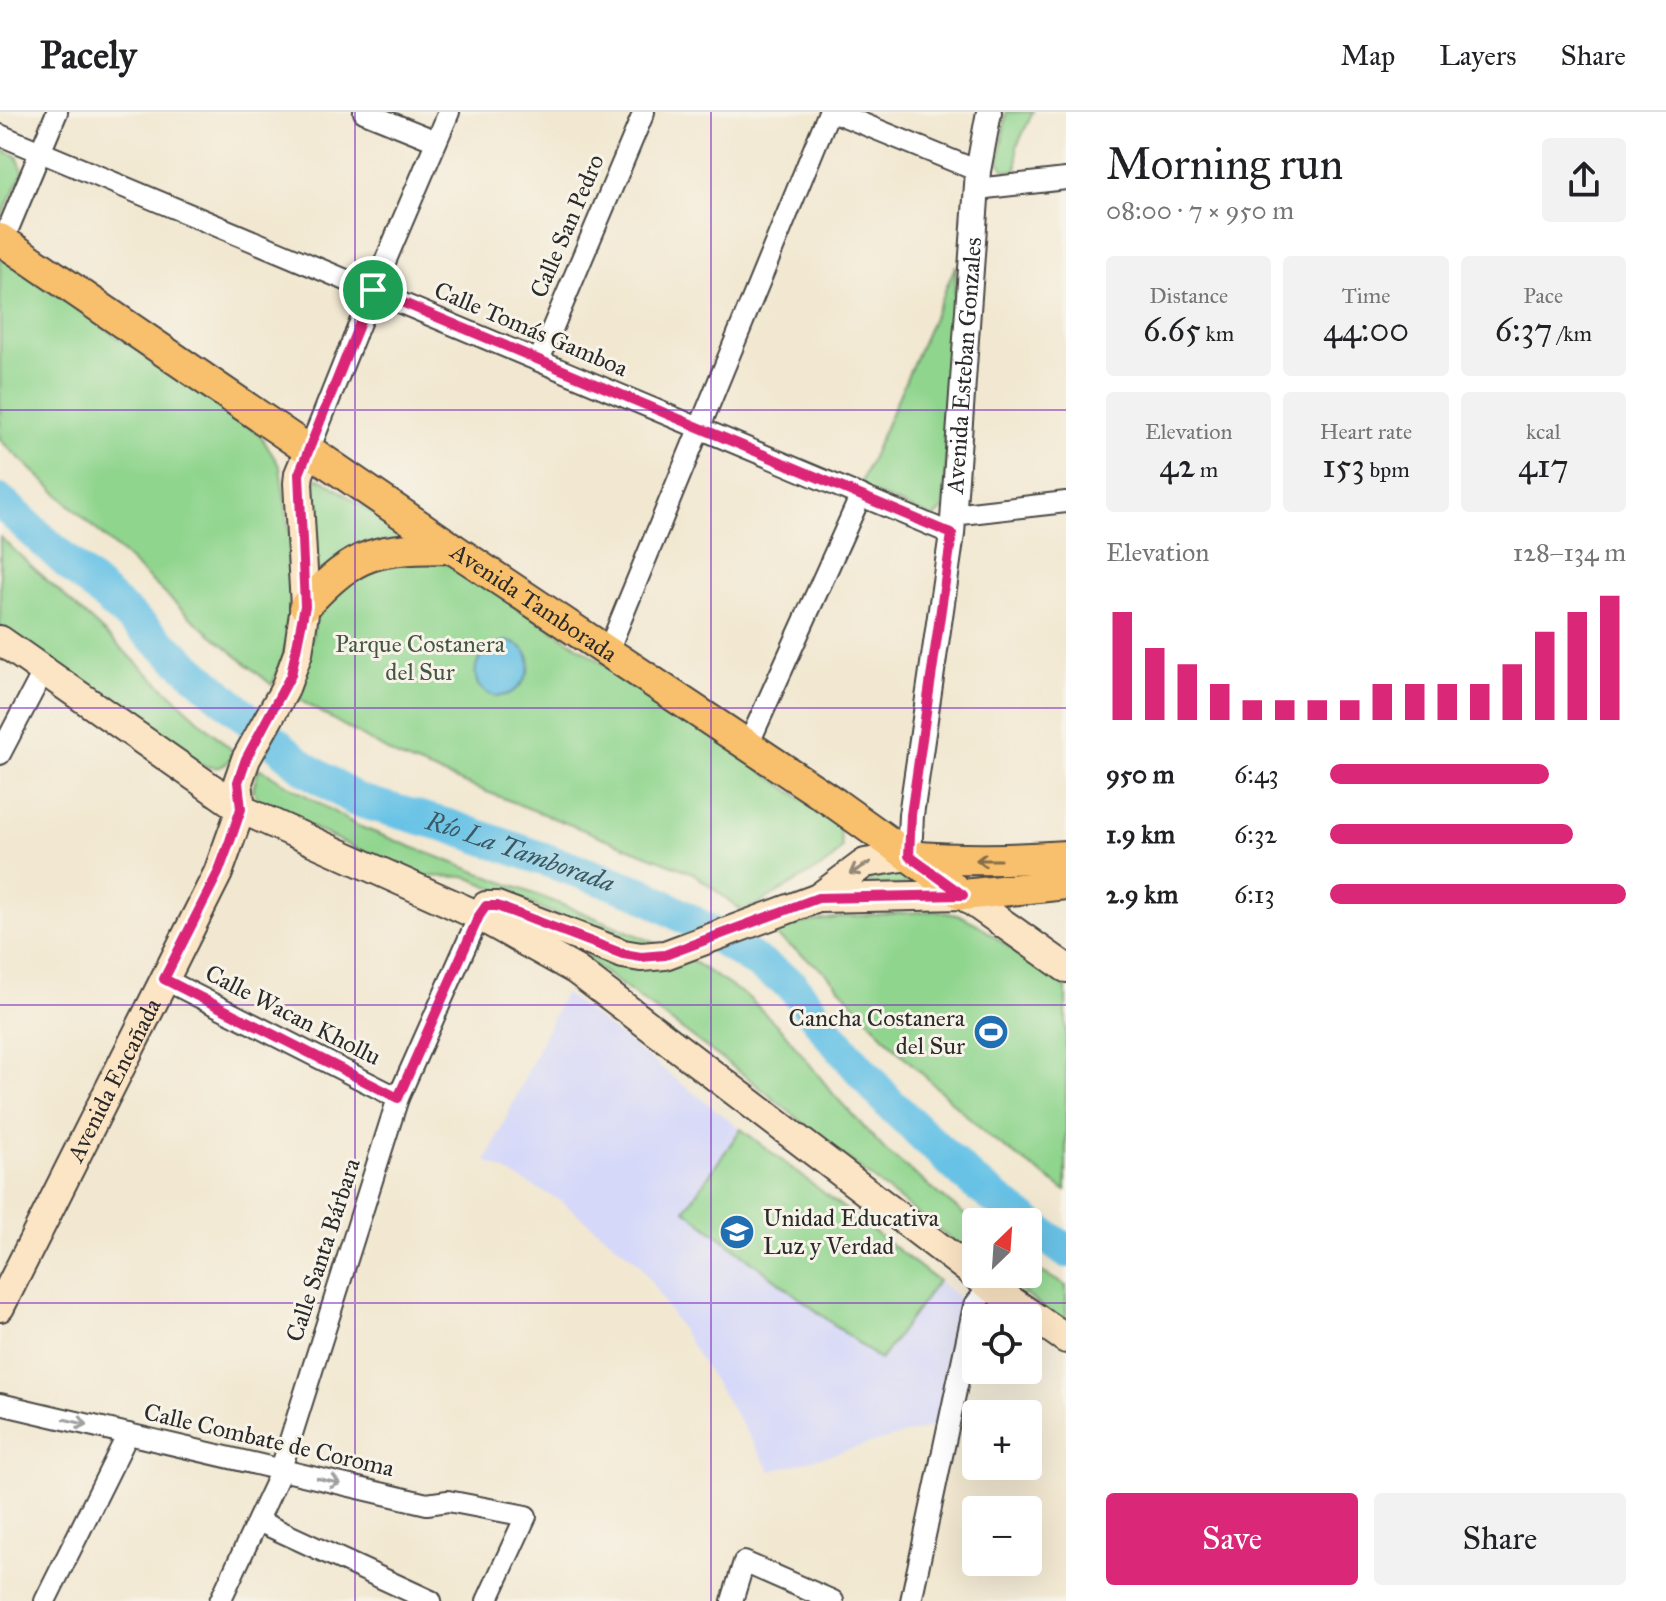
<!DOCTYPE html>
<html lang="en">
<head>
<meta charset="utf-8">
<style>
  :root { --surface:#fff; --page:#f2f2f2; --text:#202124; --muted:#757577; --line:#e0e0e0; --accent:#db2777 }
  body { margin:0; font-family:"IM FELL Great Primer",serif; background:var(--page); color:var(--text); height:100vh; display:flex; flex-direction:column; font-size:30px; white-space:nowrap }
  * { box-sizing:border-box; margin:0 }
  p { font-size:26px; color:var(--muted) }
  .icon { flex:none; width:44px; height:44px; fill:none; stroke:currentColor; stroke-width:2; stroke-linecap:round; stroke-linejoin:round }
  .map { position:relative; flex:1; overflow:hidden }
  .sheet { display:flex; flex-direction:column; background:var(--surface); width:600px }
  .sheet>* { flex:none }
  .needle { width:52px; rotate:25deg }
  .tools { position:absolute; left:962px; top:1096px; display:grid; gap:16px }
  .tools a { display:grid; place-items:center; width:80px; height:80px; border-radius:8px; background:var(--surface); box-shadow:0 8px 32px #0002; font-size:40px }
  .pin { position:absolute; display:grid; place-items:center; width:68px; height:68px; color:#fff; margin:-34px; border:4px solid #fff; border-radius:50%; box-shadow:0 2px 8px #0007 }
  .round { display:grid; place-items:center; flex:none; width:84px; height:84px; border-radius:8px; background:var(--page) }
  .overview { display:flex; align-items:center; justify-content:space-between; height:136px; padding:0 40px }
  h1 { font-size:44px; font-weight:600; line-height:60px }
  .metrics { display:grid; grid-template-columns:repeat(3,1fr); gap:12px; height:136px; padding:8px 40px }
  .metrics div { display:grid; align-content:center; border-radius:8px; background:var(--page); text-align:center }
  .metrics b { font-size:34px; font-weight:600 }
  .metrics small { font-size:22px; font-weight:400 }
  .metrics p { font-size:22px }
  .chart { height:224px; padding:16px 40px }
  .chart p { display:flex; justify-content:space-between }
  .chart svg { width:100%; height:144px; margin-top:8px; stroke:var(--accent); stroke-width:6 }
  .action { display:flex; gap:16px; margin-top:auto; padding:16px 40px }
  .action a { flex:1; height:92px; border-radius:8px; background:var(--accent); color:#fff; font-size:32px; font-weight:600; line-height:92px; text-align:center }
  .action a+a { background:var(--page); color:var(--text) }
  ul { padding:0 40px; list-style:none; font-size:26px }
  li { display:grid; grid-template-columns:128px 96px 1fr; align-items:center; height:60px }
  li i { height:20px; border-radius:10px; background:var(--accent) }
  header { display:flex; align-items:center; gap:48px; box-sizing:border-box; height:112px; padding:0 40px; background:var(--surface); border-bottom:2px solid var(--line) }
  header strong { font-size:38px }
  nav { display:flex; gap:44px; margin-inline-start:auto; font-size:28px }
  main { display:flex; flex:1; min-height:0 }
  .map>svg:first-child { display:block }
  .built { fill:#d5d8f9 }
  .green { fill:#90d58e; stroke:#5e805c; stroke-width:2 }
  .water { fill:#68c2e6; stroke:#4a7688; stroke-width:2 }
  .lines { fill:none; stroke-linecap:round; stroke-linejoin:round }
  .river { stroke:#68c2e6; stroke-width:34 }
  .minor-casing { stroke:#494744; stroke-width:24 }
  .tertiary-casing { stroke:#494744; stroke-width:28 }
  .secondary-casing { stroke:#494744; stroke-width:32 }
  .primary-casing { stroke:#494744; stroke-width:34 }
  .minor { stroke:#fff; stroke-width:20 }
  .tertiary { stroke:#fff; stroke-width:24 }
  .secondary { stroke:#fce5c4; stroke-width:28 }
  .primary { stroke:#f8bf6c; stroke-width:30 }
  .oneway { stroke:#876e48 }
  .oneway2 { stroke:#948878 }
  .oneway3 { stroke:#a0a0a0 }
  .route-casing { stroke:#fff; stroke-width:16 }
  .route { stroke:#db2777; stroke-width:10 }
  .grid { fill:none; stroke:#7b2cbf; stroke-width:2; stroke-opacity:0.55 }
  .labels { text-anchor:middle; stroke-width:6; stroke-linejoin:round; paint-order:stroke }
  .street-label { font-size:24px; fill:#2b2b2b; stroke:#f7f3e8 }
  .park-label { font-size:24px; fill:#445644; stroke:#f7f3e8 }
  .poi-label { font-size:24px; fill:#2b2b2b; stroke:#f7f3e8; text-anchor:end }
  .water-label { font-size:26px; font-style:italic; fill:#3d5863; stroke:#f7f3e8 }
</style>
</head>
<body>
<header>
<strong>Pacely</strong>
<nav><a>Map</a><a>Layers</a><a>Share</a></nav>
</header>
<main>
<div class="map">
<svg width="1066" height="1489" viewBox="0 0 1066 1489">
  <rect width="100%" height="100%" fill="#f7f3e8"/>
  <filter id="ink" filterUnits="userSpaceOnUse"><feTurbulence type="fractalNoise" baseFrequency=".0125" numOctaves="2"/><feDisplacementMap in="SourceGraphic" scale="16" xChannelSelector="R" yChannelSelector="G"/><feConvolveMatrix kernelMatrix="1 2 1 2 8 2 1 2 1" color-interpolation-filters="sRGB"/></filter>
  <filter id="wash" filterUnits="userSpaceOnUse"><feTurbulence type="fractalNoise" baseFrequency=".006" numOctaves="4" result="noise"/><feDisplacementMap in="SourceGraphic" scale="32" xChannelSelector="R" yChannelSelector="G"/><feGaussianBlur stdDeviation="1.8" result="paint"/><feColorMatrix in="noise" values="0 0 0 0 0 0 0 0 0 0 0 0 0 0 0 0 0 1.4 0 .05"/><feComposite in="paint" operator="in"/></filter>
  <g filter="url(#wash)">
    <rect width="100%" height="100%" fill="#f2e8d1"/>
    <polygon class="built" points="564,881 961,1187 935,1314 771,1359 639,1151 561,1089 486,1049"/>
    <g class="green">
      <polygon points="1006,0 1033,0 1017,34 1017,59 1005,58 999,50"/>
      <polygon points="0,37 17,44 23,60 0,107"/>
      <polygon points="0,145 259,321 280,355 294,453 288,530 272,573 190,505 0,328"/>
      <polygon points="956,153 944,391 943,397 934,406 859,375"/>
      <polygon points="318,366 325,369 406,424 313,467 310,374"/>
      <path d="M0 425 234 640C226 659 215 657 198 652L0 516Z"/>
      <polygon points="390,446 441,450 459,455 705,619 839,713 842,736 830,750 744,800 693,761 398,645 298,587 317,502 333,480"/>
      <polygon points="259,656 358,714 591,804 660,833 647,836 583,814 467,765 414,764 260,691 253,677"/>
      <polygon points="903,757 919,769 899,773 870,772 868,768 870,765"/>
      <polygon points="937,799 962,804 977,812 1066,876 1066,1079 988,1024 895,936 824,859 767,817 841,805"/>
      <polygon points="579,842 632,856 689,847 749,886 784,920 835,984 886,1039 976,1112 976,1147 856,1054 748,966"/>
      <polygon points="741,1017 938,1169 880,1248 685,1098"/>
      <polygon points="1028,1152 1066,1174 1066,1212 997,1162 1028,1162"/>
    </g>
    <path class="water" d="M506 529C560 540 508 611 478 573 469 550 485 536 506 529Z"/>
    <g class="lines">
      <g class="river">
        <path id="s1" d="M0 389 71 454 305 656 356 688 449 714 641 781 707 818 792 873 831 924 889 991 972 1069 1027 1110"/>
        <polyline points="1028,1111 1066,1139"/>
      </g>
    </g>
  </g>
  <g filter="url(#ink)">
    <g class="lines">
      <defs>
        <g id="minor">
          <polyline points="364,0 436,29"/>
          <polyline points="834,0 978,59"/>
          <polyline points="0,23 952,422"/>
          <polyline points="977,77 1066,67"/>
          <polyline points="3,129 57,0"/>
          <polyline points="539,248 644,0"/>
          <polyline points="309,338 373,178 449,0"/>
          <polyline points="953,403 1066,390"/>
          <polyline points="608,539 829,0"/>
          <polyline points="748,633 861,383"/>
          <polyline points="0,642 44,558"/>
          <polyline points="164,867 398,986"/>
          <polyline points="0,1292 427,1392 448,1389 526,1404 487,1489"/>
          <polyline points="258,1409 431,1489"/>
          <polyline points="45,1489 128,1322"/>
          <polyline points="220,1489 279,1363 398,986 479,804"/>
          <polyline points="732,1489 744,1450 833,1489"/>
          <polyline points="911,1489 974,1194 990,1174"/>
        </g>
        <g id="tertiary">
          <path id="s2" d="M909 744 911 703 952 422 978 59 989 0"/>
        </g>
        <g id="secondary">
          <polyline points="0,528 241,697 479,804 576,858 990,1174 1066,1227"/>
          <polyline points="818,786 963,783 1066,856"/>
          <polyline points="481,800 486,794 497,794 623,842 641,845 665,843 818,786 865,751 909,744"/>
          <path id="s3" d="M0 1195 218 761 241 697 238 670 246 647 284 579 298 541 305 494 298 371 299 362 309 338"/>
        </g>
        <g id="primary">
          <path id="s4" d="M0 127 452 436 836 692 963 783 1066 772"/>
          <path d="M305 494C357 437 378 437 452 436"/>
          <path d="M909 744C962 749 1013 748 1066 744"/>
        </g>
      </defs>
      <use href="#minor" class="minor-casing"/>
      <use href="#tertiary" class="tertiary-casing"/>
      <use href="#secondary" class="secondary-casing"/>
      <use href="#primary" class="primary-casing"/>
      <use href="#minor" class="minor"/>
      <use href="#tertiary" class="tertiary"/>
      <use href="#secondary" class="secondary"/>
      <use href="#primary" class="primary"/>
    </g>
    <defs><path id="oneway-shaft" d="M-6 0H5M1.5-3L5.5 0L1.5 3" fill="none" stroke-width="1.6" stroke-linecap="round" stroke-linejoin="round" transform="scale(2)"/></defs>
    <use class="oneway" href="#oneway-shaft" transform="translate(988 748) rotate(180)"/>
    <use class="oneway2" href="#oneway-shaft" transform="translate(860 756) rotate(150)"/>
    <g class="oneway3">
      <use href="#oneway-shaft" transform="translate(76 1310) rotate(13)"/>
      <use href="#oneway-shaft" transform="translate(329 1369) rotate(13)"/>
    </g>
  </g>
  <g class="lines" filter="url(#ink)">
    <defs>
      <polygon id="route" points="373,178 952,422 911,703 909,744 963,783 818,786 665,843 641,845 623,842 497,794 486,794 479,804 398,986 164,867 218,761 230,729 241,697 238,670 246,647 291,563 305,494 299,362"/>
    </defs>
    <use href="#route" class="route-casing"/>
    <use href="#route" class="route"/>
  </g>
  <path class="grid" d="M355 0V1489M711 0V1489M0 298H1066M0 596H1066M0 893H1066M0 1191H1066"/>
  <defs>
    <symbol id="stadium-disc" viewBox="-11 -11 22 22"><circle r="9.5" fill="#1f6fb2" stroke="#f7f3e8"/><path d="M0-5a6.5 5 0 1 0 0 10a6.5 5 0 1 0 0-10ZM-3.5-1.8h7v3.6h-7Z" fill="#fff"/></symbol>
    <symbol id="school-disc" viewBox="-11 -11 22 22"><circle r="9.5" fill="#1f6fb2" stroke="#f7f3e8"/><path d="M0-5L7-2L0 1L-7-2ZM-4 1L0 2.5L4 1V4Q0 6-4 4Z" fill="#fff"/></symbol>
  </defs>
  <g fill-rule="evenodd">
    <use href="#stadium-disc" x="971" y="900" width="40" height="40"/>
    <use href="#school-disc" x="717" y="1100" width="40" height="40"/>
  </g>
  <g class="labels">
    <g class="street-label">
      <text transform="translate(567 114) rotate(-67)" y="8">Calle San Pedro</text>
      <text transform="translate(531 217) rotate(23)" y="8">Calle Tomás Gamboa</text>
      <text dy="8" stroke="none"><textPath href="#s2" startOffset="494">Avenida Esteban Gonzales</textPath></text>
      <text dy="8" stroke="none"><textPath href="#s4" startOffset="646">Avenida Tamborada</textPath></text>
      <text transform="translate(293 903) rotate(27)" y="8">Calle Wacan Khollu</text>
      <text dy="8" stroke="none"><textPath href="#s3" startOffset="254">Avenida Encañada</textPath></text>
      <text transform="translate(323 1138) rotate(-72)" y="8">Calle Santa Bárbara</text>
      <text transform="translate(269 1328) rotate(13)" y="8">Calle Combate de Coroma</text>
    </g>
    <g class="park-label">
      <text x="420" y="540">Parque Costanera<tspan x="420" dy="28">del Sur</tspan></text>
    </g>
    <g class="poi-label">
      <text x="965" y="914">Cancha Costanera<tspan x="965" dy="28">del Sur</tspan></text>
      <text x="763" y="1114" text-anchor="start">Unidad Educativa<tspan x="763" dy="28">Luz y Verdad</tspan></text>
    </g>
    <g class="water-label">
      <text dy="9" stroke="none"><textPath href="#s1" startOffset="638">Río La Tamborada</textPath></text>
    </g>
  </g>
</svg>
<div class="tools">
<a><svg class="needle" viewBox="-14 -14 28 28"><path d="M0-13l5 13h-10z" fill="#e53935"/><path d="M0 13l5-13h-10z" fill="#757577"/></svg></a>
<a><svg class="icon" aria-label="locate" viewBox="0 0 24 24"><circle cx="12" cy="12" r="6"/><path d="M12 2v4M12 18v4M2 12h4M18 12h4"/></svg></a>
<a>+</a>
<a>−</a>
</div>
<div class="pin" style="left:373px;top:178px;background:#1e9e55"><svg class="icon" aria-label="arrive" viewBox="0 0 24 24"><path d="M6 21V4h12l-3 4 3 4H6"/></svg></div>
</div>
<section class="sheet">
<div class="overview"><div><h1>Morning run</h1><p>08:00 · 7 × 950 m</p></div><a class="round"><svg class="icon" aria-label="share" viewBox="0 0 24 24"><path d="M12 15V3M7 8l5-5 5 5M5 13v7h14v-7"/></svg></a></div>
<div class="metrics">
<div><p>Distance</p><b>6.65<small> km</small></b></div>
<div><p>Time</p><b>44:00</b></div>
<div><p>Pace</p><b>6:37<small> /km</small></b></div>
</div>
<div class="metrics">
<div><p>Elevation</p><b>42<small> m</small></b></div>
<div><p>Heart rate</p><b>153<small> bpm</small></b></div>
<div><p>kcal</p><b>417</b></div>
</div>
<div class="chart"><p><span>Elevation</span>128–134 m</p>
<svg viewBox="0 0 160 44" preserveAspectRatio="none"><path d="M5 44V11M15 44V22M25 44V27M35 44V33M45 44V38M55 44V38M65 44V38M75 44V38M85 44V33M95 44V33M105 44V33M115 44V33M125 44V27M135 44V17M145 44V11M155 44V6"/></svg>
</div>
<ul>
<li><b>950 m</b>6:43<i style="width:74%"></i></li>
<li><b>1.9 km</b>6:32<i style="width:82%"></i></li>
<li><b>2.9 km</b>6:13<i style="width:100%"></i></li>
</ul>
<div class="action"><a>Save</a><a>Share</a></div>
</section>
</main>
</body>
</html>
